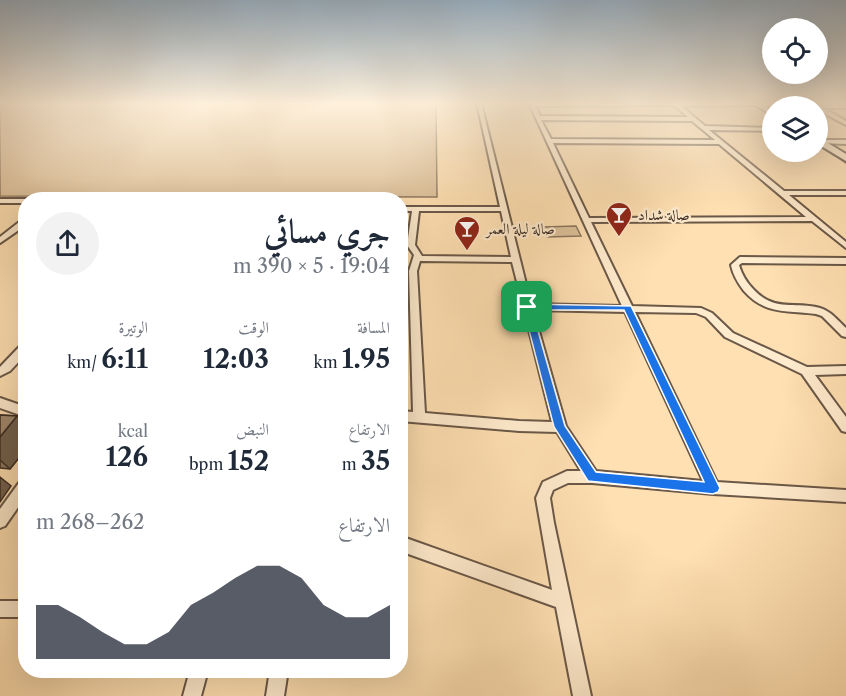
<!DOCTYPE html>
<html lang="ar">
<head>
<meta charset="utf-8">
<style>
  :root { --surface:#fff; --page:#f2f2f3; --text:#1f2937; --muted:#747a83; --accent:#111827 }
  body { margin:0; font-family:"Libre Caslon Text",Amiri,serif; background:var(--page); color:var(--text); direction:rtl; height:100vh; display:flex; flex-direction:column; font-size:22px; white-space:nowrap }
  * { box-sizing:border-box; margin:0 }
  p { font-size:20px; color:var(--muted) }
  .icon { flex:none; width:33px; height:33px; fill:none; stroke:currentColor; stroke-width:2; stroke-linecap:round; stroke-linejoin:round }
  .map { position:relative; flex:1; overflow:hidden; direction:ltr }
  .details { position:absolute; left:18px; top:192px; width:390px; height:486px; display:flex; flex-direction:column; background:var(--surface); border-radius:24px; box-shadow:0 6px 24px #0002; direction:rtl }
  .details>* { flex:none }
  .tools { position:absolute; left:762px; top:18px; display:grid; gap:12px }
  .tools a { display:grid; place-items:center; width:66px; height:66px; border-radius:50%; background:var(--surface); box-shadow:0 6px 24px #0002; font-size:30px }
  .pin { position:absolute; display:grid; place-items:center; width:51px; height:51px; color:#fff; margin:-26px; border-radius:12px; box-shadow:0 3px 9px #0006 }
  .round { display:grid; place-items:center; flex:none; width:63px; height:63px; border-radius:32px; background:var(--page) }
  .headline { display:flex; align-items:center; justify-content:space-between; height:102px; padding:0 18px }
  h1 { font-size:33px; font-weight:800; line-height:45px }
  .figures { display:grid; grid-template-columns:repeat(3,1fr); gap:9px; height:102px; padding:6px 18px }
  .figures div { display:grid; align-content:center }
  .figures b { font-size:26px; font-weight:800 }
  .figures small { font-size:16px; font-weight:400 }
  .figures p { font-size:16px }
  .chart { height:168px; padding:12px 18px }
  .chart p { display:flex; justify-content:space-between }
  .chart svg { width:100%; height:108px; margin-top:6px; fill:var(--accent); opacity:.7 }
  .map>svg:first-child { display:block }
  .green { fill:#ddc19a; stroke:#8b765f; stroke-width:1.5 }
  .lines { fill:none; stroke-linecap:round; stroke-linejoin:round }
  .stream-far1 { stroke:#88725c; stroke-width:1.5 }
  .stream { stroke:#88725c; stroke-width:2 }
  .street-casing { stroke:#6a5848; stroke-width:4 }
  .secondary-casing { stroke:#392b24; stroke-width:4 }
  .street { fill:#ffebcd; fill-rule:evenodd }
  .secondary { fill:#ffebcd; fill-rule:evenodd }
  .wall { fill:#8a765f; stroke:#392b24; stroke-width:1.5 }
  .shaded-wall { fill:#70604d; stroke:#392b24; stroke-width:1.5 }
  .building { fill:#a0896e; stroke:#392b24; stroke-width:1.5 }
  .route { fill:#1a73e8; stroke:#fff; stroke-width:1.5; fill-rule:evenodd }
  .labels { text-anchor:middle; stroke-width:4.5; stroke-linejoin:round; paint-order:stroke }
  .far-poi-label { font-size:15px; fill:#392b24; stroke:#ffebcd; text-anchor:start }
</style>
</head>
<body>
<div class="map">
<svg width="846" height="696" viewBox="0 0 846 696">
  <rect width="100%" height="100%" fill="#ffe0b2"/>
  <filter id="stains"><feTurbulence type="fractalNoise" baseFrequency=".00333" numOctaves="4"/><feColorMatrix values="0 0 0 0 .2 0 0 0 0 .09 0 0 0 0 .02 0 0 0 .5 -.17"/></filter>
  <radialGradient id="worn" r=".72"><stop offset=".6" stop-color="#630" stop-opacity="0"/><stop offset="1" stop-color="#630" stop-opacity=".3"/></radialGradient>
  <g class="green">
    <polygon points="0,103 436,103 437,197 0,196"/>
    <polygon points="576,226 581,236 547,237 543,227"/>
  </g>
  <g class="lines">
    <g class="stream-far1">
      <polyline points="751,103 772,117"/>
      <polyline points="818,145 835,156"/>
    </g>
    <polyline class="stream" points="833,154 846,163"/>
    <defs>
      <g id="street">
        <path d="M477 103H481L531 304 622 306 529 103H759L757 105 681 106 705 126 772 128V131L709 130 784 191H846V195H789L846 242V248L812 221 591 222 632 306 701 308 712 313 733 333 807 367 846 366V374L815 375 846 417V432L842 431 802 374 725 337 706 317 696 313 635 312 717 482 846 490V502L713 494 592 483H568L553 490 550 498 554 523 591 696H573L556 607 400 551V536L552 590 536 498 543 482 567 471H581L557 432 519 431 400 421V411L413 412 409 271 414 255 407 245 412 211H400V207H500ZM535 106 674 105 688 117 540 116ZM541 120 692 121 715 140 551 139ZM553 143 719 144 806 217 589 218ZM419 211H501L511 257 422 256 415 245ZM420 261 512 262 552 422 519 421 425 413 417 271ZM533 310 625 312 703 481 596 471 566 426Z"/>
        <polygon points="817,106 846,106 846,108 823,108 846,121 846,125 818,110"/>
        <polygon points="820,140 846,140 846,144 818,143 818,141"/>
        <polygon points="0,199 26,199 29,200 26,200 26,203 0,203"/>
        <polygon points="23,219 26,219 26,225 0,243 0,237"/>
        <path d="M740 257 846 258V264L742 263 739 265C742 275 747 283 754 290 775 312 794 301 820 308 831 311 838 321 846 328V337L842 336 822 316 816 314C787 310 765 315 744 291 738 283 733 275 731 265Z"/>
        <polygon points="22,344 26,344 26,354 10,371 0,376 0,367"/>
        <polygon points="0,398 26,407 26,417 0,408"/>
        <polygon points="26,478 26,496 5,526 0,528 0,509 21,480"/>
        <rect x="0" y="601" width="26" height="16"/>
        <polygon points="190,670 208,670 201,696 183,696"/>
        <polygon points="270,670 288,670 284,696 266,696"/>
      </g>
      <g id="secondary">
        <polygon points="752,103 761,103 772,110 772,115"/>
        <polygon points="818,137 846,154 846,161 818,144"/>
      </g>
    </defs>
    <use href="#street" class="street-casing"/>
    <use href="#secondary" class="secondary-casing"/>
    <use href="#street" class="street"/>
    <use href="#secondary" class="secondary"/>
  </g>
  <polygon class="wall" points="0,415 17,416 26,424 26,449 10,469 0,468"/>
  <g class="shaded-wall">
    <polygon points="17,416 26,424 26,449 10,469 0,460 0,437"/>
    <polygon points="0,477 11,486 0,502"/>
  </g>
  <polygon class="building" points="0,415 17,416 0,437"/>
  <linearGradient id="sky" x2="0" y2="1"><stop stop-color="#96adbf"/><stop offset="0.52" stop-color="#fff1dc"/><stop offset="1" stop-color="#fff1dc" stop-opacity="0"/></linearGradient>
  <rect width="846" height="200" fill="url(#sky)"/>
  <path class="route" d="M527 304 631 306 718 484 720 488 718 492 713 494 588 481 554 427 523 307ZM532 310H624L704 482 596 472 565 426Z"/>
  <defs>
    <symbol id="bar-pin" viewBox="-11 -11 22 30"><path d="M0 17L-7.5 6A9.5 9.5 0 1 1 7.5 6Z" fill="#8f2418" stroke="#ffebcd"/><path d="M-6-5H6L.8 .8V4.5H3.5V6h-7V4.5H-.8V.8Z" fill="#fff"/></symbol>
  </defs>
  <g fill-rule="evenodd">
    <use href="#bar-pin" x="604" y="200" width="30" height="40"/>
    <use href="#bar-pin" x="452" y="214" width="30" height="40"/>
  </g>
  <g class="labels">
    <g class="far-poi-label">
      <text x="638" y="220">صالة شداد</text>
      <text x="486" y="234">صالة ليلة العمر</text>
    </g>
  </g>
  <rect width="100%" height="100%" filter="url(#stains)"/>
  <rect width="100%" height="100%" fill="url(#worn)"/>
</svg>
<div class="tools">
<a><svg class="icon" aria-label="locate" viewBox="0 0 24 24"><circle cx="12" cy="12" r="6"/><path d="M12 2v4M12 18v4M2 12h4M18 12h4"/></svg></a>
<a><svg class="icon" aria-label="layers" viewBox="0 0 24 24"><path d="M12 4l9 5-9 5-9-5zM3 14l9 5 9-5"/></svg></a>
</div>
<div class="pin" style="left:527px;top:307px;background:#1e9e55"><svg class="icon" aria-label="arrive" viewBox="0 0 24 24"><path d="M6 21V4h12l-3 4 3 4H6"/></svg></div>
<section class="details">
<div class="headline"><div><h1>جري مسائي</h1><p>19:04 · 5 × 390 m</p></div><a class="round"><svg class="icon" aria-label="share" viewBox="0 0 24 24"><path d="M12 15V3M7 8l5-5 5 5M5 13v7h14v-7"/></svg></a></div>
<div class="figures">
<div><p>المسافة</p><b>1.95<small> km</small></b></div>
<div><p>الوقت</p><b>12:03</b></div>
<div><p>الوتيرة</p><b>6:11<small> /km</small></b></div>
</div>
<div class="figures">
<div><p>الارتفاع</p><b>35<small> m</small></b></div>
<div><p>النبض</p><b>152<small> bpm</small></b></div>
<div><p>kcal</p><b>126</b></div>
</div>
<div class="chart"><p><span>الارتفاع</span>262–268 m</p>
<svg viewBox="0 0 160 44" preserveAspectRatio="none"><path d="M0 44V22L10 22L20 27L30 33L40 38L50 38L60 33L70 22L80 17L90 11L100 6L110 6L120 11L130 22L140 27L150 27L160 22V44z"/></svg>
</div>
</section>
</div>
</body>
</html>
